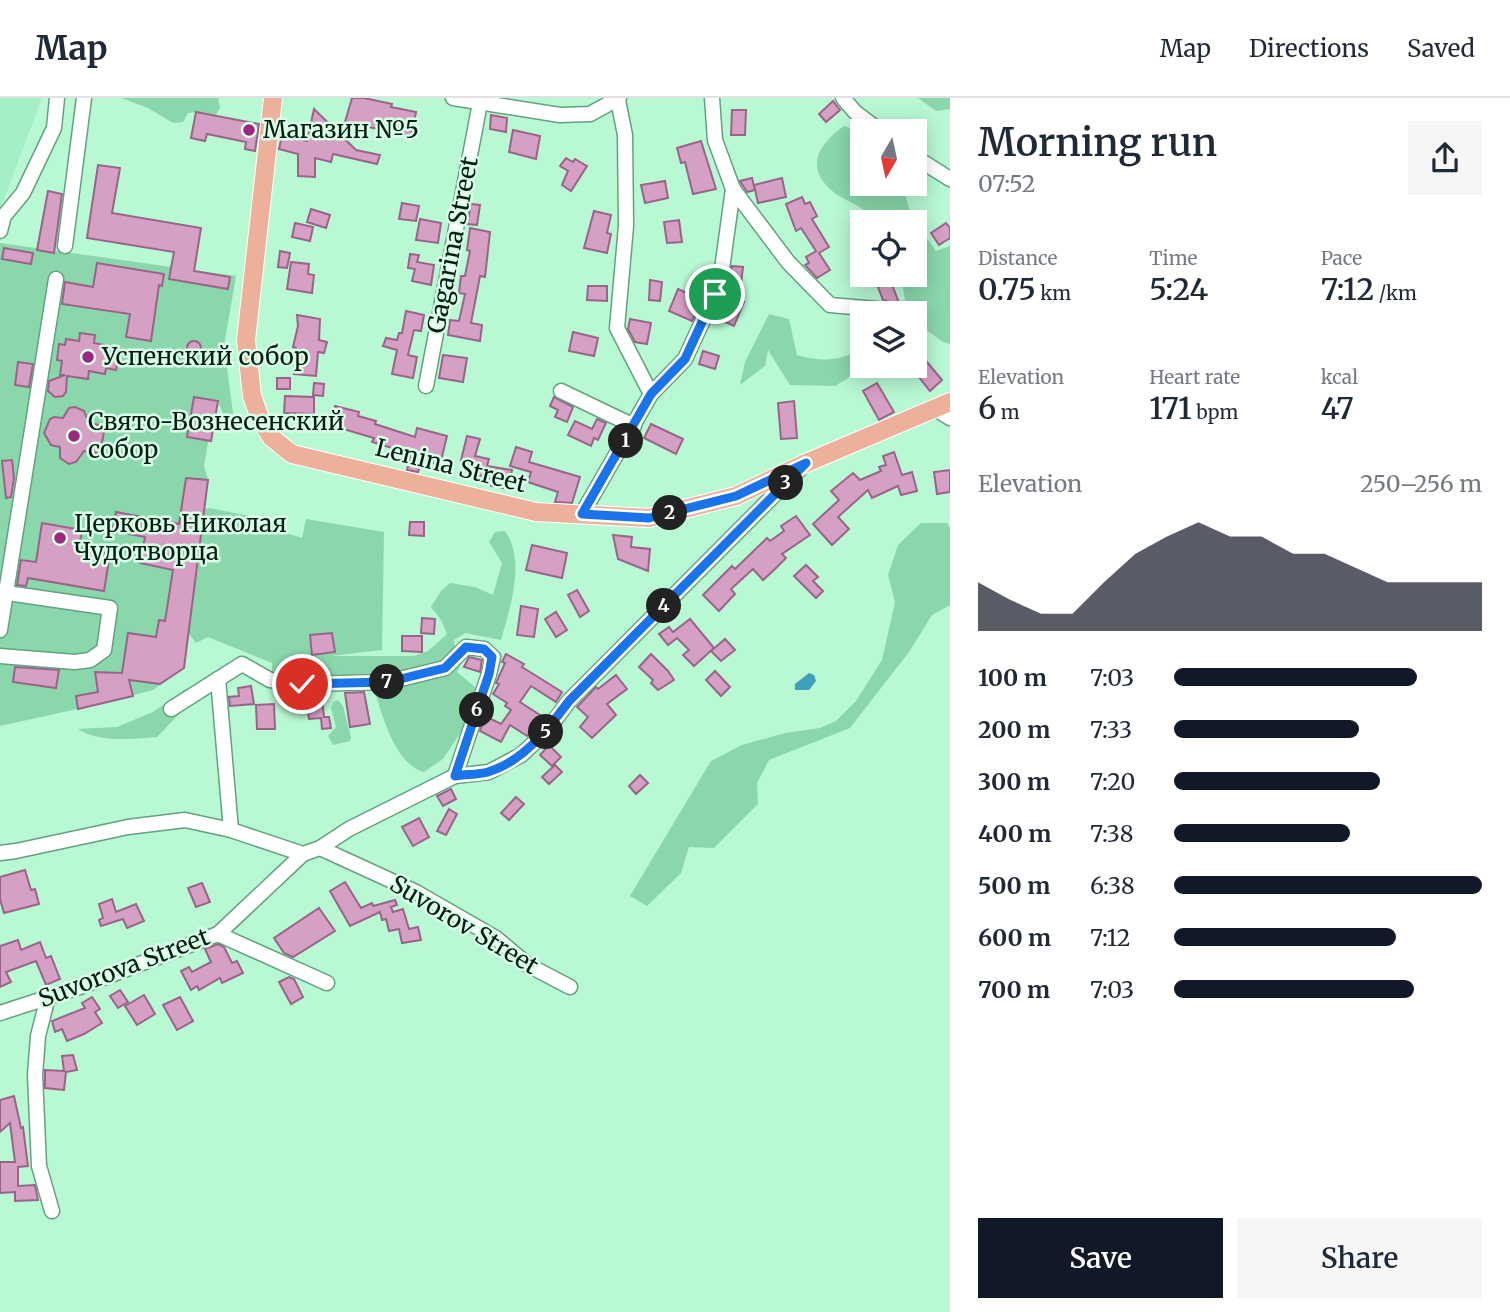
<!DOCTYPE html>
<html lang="en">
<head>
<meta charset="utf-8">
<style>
  :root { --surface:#fff; --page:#f6f6f7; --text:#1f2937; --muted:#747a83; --line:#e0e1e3; --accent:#111827 }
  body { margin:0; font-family:Merriweather,serif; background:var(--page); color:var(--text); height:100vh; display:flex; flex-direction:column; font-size:26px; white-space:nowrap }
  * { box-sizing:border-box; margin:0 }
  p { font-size:23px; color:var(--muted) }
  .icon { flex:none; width:38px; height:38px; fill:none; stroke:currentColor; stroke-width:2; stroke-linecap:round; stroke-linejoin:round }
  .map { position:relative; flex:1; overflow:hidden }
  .panel { display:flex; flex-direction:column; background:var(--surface); width:560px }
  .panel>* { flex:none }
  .needle { width:46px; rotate:189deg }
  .fabs { position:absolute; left:850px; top:21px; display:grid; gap:14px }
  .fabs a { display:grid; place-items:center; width:77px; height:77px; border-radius:0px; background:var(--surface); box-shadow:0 4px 18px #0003; font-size:35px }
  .pin { position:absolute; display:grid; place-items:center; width:60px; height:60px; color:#fff; margin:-30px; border:4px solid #fff; border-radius:50%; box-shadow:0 2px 7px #0007 }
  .km { position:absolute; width:35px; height:35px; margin:-18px; border-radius:50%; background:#222; color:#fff; font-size:19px; line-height:35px; text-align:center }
  .round { display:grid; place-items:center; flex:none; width:74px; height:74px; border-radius:0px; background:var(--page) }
  .head { display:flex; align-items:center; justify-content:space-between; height:119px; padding:0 28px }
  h1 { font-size:38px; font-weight:600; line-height:52px }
  .metrics { display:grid; grid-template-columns:repeat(3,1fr); gap:10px; height:119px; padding:7px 28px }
  .metrics div { display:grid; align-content:center }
  .metrics b { font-size:30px; font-weight:600 }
  .metrics small { font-size:19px; font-weight:400 }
  .metrics p { font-size:19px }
  .chart { height:196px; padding:14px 28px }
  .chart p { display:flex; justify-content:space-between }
  .chart svg { width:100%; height:126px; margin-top:7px; fill:var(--accent); opacity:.7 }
  .button { display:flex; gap:14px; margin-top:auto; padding:14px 28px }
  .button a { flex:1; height:80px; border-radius:0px; background:var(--accent); color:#fff; font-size:28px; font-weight:600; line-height:80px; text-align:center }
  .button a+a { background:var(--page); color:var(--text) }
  ul { padding:0 28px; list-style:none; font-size:23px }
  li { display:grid; grid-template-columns:112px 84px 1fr; align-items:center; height:52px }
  li i { height:18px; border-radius:9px; background:var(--accent) }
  header { display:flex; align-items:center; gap:42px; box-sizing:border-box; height:98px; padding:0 35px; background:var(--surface); border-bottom:2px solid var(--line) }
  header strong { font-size:33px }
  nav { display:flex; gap:38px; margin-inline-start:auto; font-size:24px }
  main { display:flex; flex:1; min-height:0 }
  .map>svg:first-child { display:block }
  .built { fill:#a6efc6 }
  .green { fill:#8ad7ac }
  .water { fill:#3ea0ba }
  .building { fill:#d69fc4; stroke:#986588; stroke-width:2 }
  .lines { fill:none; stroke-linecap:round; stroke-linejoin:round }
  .minor-casing { stroke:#63a17f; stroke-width:17 }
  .major-casing { stroke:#fff; stroke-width:20 }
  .minor { stroke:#fff; stroke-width:14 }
  .major { stroke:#edb09b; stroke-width:18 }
  .route-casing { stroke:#fff; stroke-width:14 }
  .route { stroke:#1a73e8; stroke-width:9 }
  .poi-dot { fill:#9c2680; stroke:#d9ffe8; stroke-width:2.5 }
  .labels { text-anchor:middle; stroke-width:5; stroke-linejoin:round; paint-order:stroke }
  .poi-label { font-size:24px; fill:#031c10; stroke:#d9ffe8; text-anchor:start }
  .street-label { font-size:24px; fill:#031c10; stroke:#d9ffe8 }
</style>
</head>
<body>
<header>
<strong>Map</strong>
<nav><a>Map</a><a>Directions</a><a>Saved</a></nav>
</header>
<main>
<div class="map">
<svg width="950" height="1214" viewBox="0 0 950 1214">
  <rect width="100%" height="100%" fill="#b8f8d3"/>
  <polygon class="built" points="0,0 42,0 0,112"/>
  <g class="green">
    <polygon points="121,0 218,0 220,10 215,18 196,14 188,15 183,24 173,25 148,10"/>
    <polygon points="918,0 950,0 950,11 936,13"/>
    <path d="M844 28 853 31 863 51V86L905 87C904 113 923 133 936 153L950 148V246L943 244 915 224V215H907L901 177H915V124H876C865 107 846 105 831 92 804 68 820 45 844 28Z"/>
    <path d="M0 145 236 178 224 248 233 315 232 321H225L218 303H215L204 368 208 382 204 411 209 410 285 425V431L280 433 302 440 306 421 384 434 382 552 331 558H414L428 553 447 536 441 522 431 509 441 493 450 485 475 489 493 497 502 465 489 444 495 434 505 433C526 462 510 510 501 542L465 535 454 542 455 552 462 563 457 574 475 589 473 616 443 661 424 674C393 666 381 611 372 585L320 582 272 574V565L208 539 196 545 189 536 184 570 153 592 100 606 0 628Z"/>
    <path d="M769 216 789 221 797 257C822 264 840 264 863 249V268H868L835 288 790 287 768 252 765 268 740 287 745 264Z"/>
    <polygon points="921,425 947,425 950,430 950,507 932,517 909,554 850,630 769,662 757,685 758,706 714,750 689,749 681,775 647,808 630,798 711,663 742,647 785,635 820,630 836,623 856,603 882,562 895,504 888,477 898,447"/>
    <path d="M186 591 190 592 186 609 157 639C131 641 101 645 78 631L117 629 153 614Z"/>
    <polygon points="338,602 343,608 351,640 350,643 333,647 328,638 336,629 331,610 333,604"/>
  </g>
  <polygon class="water" points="809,575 814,577 816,583 809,592 795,592 795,586"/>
  <g class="building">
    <polygon points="352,0 364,0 392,6 391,9 416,14 411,38 345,24"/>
    <polygon points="833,3 840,12 826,24 819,16"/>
    <polygon points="314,11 356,52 380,57 377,66 333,56 331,64 315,60 315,79 298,78 298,56 279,51 282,37 307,43"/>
    <polygon points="732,12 746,12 745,37 731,37"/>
    <polygon points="196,14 259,26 255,53 245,51 246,44 207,36 205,43 191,40"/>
    <polygon points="491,17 507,20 506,34 490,31"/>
    <polygon points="513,32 540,38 536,61 509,54"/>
    <polygon points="701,43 716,91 693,96 685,64 681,65 677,50"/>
    <polygon points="566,60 573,64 575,61 587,68 571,93 562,87 568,73 560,68"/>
    <polygon points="98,67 120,70 112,115 201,130 194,173 230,179 228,191 169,181 174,154 87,140"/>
    <polygon points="752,80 755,92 747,94 740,83"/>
    <polygon points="782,80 786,99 758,105 754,87"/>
    <polygon points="665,83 668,100 645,105 641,87"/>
    <polygon points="48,93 62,96 54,155 37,152"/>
    <polygon points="802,99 805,106 810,104 817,118 812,121 829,149 819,155 830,172 817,180 805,167 809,165 806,159 816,153 801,130 796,133 786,106"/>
    <polygon points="402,105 419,108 416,123 399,121"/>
    <polygon points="471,106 480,107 477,127 467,126"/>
    <polygon points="311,111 330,117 326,130 307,124"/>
    <polygon points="594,113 611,117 607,135 611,136 607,155 584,150"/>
    <polygon points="420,121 441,125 438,145 416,142"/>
    <polygon points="679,122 682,144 667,145 664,124"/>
    <polygon points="295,125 313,129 310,143 292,139"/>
    <polygon points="946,125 950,130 950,140 939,147 931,135"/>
    <polygon points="470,130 490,134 485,179 480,178 471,225 482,227 480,243 448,237 450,222 459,223 465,196 459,195 461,178 465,178 470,153 467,152"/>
    <polygon points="4,150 33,155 31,166 2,161"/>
    <polygon points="280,153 290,155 287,170 278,169"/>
    <polygon points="410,156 419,157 417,164 434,167 431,187 412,183 415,171 408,170"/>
    <polygon points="291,164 309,166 308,176 314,177 312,195 287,191"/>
    <polygon points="97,165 164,176 162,188 159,187 151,243 126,239 130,216 62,206 65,184 93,189"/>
    <polygon points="732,168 743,169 741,185 729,183"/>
    <polygon points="650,182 662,184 660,203 649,202"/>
    <polygon points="891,184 899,205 896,206 883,202 878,189"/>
    <polygon points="588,188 607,188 607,203 587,202"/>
    <polygon points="678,191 702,202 692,223 669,213"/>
    <polygon points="731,198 744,204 734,228 721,222"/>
    <polygon points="406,213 424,217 421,233 414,232 408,257 417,259 413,280 392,276 397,252 383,248 386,240 397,242 399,235 402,235"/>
    <polygon points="297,217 320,221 319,242 327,244 324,255 318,254 316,278 294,276 296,250 293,249 298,228"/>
    <polygon points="630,221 651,225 647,246 635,244 628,231"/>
    <polygon points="573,234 598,240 594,258 569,253"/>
    <polygon points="80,235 95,237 94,245 109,248 109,254 119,255 116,272 106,270 105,276 89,273 88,281 67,278 66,294 63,298 55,299 48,293 49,283 65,277 60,277 62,263 57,262 59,246 65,247 66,241 79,243"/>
    <circle cx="194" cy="250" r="7"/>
    <polygon points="703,253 719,258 715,271 699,266"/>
    <polygon points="443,257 467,260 463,284 439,280"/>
    <polygon points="922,258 942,282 930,293 910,268 915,268 915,264"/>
    <polygon points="18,264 33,266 29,289 15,287"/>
    <rect x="277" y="280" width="13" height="11"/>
    <polygon points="314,285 324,286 323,298 313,297"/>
    <polygon points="877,285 894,314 879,322 863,293"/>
    <polygon points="285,298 314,299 314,316 284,315"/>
    <polygon points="194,299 218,303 211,343 187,339"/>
    <polygon points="554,299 573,309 567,324 555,319 558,312 550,308"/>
    <polygon points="794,303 797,340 781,341 778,305"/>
    <polygon points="335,308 359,314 358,318 376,323 375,326 415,339 417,330 447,338 440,367 422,362 418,374 407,372 411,356 372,344 374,340 330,327"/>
    <polygon points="75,309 84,313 89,325 105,328 100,356 84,353 76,364 69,366 60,360 60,349 51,347 44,335 50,321 54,319 63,320 69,310"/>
    <polygon points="597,321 606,325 598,342 594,340 591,348 568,337 575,323 592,331"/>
    <polygon points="651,326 683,341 676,356 644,340"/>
    <polygon points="467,338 480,341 475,358 489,361 487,368 512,372 509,391 491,388 492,381 466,374 468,364 461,362"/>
    <polygon points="516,349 532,354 529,364 580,379 572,405 555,404 558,394 528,384 531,374 510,368"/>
    <polygon points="894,354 902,377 912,374 917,393 901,397 898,388 872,400 868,392 838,419 849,431 832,447 813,426 839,402 831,393 853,375 860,382 881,373 879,369 886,367 883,358"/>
    <polygon points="12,362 14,380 11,399 6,400 2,363"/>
    <polygon points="950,372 950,394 937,396 934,374"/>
    <polygon points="186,380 208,382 184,570 160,586 129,582 133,598 78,611 76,598 98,594 95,574 122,575 128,535 156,539 159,522 165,523 173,472 140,465 145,439 112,433 116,414 179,426"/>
    <polygon points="796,418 810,437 782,456 786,460 773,473 763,482 753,471 731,491 735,496 719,513 703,497 732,468 735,471 767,440 770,443 784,433 781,428"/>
    <polygon points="410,424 424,424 424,438 409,437"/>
    <polygon points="42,425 82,432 79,451 110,456 104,493 28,480 26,488 17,487 21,462 36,464"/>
    <polygon points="613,437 632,439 631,449 650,451 648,473 618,461"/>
    <polygon points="532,447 567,455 562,480 526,472"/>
    <polygon points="806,467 818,479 813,483 823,493 816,500 794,478"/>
    <polygon points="577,492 589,513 580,519 568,497"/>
    <polygon points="521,508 538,511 534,539 517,537"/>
    <polygon points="556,514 567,532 556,539 545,521"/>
    <polygon points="422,520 435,521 434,536 421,535"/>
    <polygon points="690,521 714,550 694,568 683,557 689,552 677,540 668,547 659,536 669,529 673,534"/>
    <polygon points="332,535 335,554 312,557 310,537"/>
    <polygon points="402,538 422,538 422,554 402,553"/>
    <polygon points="725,541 735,552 721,563 711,553"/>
    <polygon points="506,556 524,566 522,569 562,594 556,604 531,588 520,604 543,619 527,638 510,627 501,644 480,633 485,618 501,626 511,612 505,608 507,605 493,596 499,586 496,585 505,565 502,564"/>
    <polygon points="651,556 668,573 674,582 658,592 651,585 653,582 639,569"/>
    <polygon points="469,559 482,562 480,574 464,569"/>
    <polygon points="15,569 59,572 56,590 13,584"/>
    <polygon points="715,573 730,589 721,598 706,582"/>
    <polygon points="616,577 627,591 607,606 616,617 592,640 580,629 588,619 577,609 596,589 598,591"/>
    <polygon points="251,588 254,606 230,608 229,599 239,598 238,590"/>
    <polygon points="364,594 370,626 350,629 345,595"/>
    <polygon points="322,599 324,619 329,619 331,630 322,631 321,620 309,621 306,601"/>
    <polygon points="274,606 275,631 257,631 256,607"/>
    <polygon points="549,647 561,659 552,668 540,657"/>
    <polygon points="555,667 562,674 549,686 542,679"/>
    <polygon points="640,677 648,685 636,696 629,688"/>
    <polygon points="451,691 456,701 443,708 437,698"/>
    <polygon points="516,699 524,706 509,722 501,715"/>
    <polygon points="449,711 457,716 446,737 437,733"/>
    <polygon points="419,720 429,739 413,748 402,729"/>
    <polygon points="25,772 31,792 35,791 39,806 4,815 0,801 0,779"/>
    <polygon points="345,784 361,810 372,805 373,808 395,802 397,807 391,809 393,814 403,811 409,831 418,829 421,842 402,845 399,831 389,833 386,821 382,822 380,814 350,828 330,793"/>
    <polygon points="202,785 210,804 196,809 188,790"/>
    <polygon points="112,801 116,814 136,806 144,823 127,830 123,821 101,828 99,822 103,820 99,806"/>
    <polygon points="319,810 335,833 293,859 284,855 274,840"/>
    <polygon points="18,842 21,852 40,844 46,860 51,858 60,881 46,887 36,863 6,874 11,884 0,889 0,848"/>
    <polygon points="218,846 224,849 232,865 237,863 243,875 222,885 220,880 199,892 197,888 191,892 181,873 189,869 192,874 211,864 205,851"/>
    <polygon points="289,879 294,881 303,899 291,906 279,884"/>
    <polygon points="120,892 128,904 118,910 110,898"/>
    <polygon points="144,897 155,916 137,927 125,908"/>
    <polygon points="92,899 100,911 95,914 102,925 84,936 67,943 62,931 55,934 52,923 85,910 82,905"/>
    <polygon points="180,899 193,923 177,932 163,907"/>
    <polygon points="73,957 77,972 66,974 64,992 45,990 45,972 64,973 62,958"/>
    <polygon points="14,998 21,1030 23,1029 28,1068 18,1069 18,1088 35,1087 38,1102 15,1103 15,1094 0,1095 0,1064 15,1064 10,1025 0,1034 0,1002"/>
  </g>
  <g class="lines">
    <defs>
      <g id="minor">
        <polyline points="453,0 560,17 590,16 619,0"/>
        <polyline points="843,0 855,14 880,33"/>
        <polyline points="618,2 625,37 626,128 617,230 651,296"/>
        <polyline points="915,59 950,81"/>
        <polyline points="733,91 788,164 830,207 889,212"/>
        <polyline points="0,133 4,118 23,95 54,30 57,0"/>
        <polyline points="65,148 84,0"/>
        <polyline points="426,288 480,5"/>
        <polyline points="561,293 634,328"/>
        <polyline points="934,310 950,320"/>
        <polyline points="582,416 651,296 685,261 715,196 722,171 733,91 715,42 712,0"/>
        <polyline points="0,494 110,510 104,552 90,562 75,564 0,558"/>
        <polyline points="0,532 56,181"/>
        <polyline points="218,581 231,732"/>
        <polyline points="171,611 242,566 270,582 302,586 388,584 445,570 466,549 484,551 493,559 489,576 455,678"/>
        <polyline points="320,750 416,794 496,840 528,867 570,889"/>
        <polyline points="0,755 16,753 128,729 185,722 231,732 303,756 320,750 349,731 455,678 489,674 521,657 546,634 569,603 801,370"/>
        <polyline points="218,836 327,885"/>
        <polyline points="48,899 38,938 35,977 39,1068 52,1113"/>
        <polyline points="0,915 77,890 218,836 303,756"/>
      </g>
      <polyline id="major" points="273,0 246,242 252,298 261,323 272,340 292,356 536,414 649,420 736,398 806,365 950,304"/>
    </defs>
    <use href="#minor" class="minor-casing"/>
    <use href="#major" class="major-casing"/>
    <use href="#minor" class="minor"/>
    <use href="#major" class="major"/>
  </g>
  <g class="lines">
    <defs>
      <path id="route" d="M302 586 388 584 445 570 466 549 484 551 492 559 489 576 455 678C465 676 478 677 488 674 524 663 548 631 569 603L806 365 736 398 649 420 582 416 651 296 685 261 715 196"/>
    </defs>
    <use href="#route" class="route-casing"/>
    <use href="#route" class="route"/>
  </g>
  <g class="poi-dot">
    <circle cx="249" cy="32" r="7"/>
    <circle cx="88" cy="259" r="7"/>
    <circle cx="74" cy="338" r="7"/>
    <circle cx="60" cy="440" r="7"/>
  </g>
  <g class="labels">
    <g class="poi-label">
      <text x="263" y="40">Магазин №5</text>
      <text x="102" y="267">Успенский собор</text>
      <text x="88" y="332">Свято-Вознесенский<tspan x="88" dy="28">собор</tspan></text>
      <text x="74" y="434">Церковь Николая<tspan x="74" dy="28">Чудотворца</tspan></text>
    </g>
    <g class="street-label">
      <text transform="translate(453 147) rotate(-79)" y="8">Gagarina Street</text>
      <text transform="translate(451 368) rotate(14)" y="8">Lenina Street</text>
      <text transform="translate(464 827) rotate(31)" y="8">Suvorov Street</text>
      <text transform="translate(124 870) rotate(-21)" y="8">Suvorova Street</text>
    </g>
  </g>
</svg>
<div class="fabs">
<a><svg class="needle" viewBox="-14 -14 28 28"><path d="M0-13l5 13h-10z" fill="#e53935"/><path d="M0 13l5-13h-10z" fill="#747a83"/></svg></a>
<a><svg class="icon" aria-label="locate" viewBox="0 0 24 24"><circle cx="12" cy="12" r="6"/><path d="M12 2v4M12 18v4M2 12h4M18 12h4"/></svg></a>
<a><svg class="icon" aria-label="layers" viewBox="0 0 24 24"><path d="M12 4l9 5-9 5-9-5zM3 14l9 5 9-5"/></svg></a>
</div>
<div class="pin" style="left:715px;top:196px;background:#1e9e55"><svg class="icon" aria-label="arrive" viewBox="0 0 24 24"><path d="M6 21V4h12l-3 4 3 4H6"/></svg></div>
<div class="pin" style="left:302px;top:586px;background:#d93025"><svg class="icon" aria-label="check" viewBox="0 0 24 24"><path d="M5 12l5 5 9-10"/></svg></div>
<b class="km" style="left:626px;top:343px">1</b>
<b class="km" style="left:670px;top:415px">2</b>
<b class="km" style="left:786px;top:385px">3</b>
<b class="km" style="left:664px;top:508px">4</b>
<b class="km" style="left:546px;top:634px">5</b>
<b class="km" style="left:477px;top:612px">6</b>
<b class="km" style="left:387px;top:584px">7</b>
</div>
<section class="panel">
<div class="head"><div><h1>Morning run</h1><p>07:52</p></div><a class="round"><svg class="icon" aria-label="share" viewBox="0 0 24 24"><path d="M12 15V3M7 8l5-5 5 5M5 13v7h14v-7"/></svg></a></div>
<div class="metrics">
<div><p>Distance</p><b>0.75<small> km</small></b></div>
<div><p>Time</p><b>5:24</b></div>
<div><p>Pace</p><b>7:12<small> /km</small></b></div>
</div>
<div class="metrics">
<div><p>Elevation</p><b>6<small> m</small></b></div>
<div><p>Heart rate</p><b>171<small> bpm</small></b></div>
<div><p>kcal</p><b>47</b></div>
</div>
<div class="chart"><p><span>Elevation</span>250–256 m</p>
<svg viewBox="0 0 160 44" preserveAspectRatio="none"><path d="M0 44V27L10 33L20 38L30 38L40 27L50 17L60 11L70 6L80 11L90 11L100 17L110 17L120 22L130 27L140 27L150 27L160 27V44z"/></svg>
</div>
<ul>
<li><b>100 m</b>7:03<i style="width:79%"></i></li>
<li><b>200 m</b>7:33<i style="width:60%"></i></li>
<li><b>300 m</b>7:20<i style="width:67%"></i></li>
<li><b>400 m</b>7:38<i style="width:57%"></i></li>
<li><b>500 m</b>6:38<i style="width:100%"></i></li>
<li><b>600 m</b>7:12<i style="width:72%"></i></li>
<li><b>700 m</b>7:03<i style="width:78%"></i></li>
</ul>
<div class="button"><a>Save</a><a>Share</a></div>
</section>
</main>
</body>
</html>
